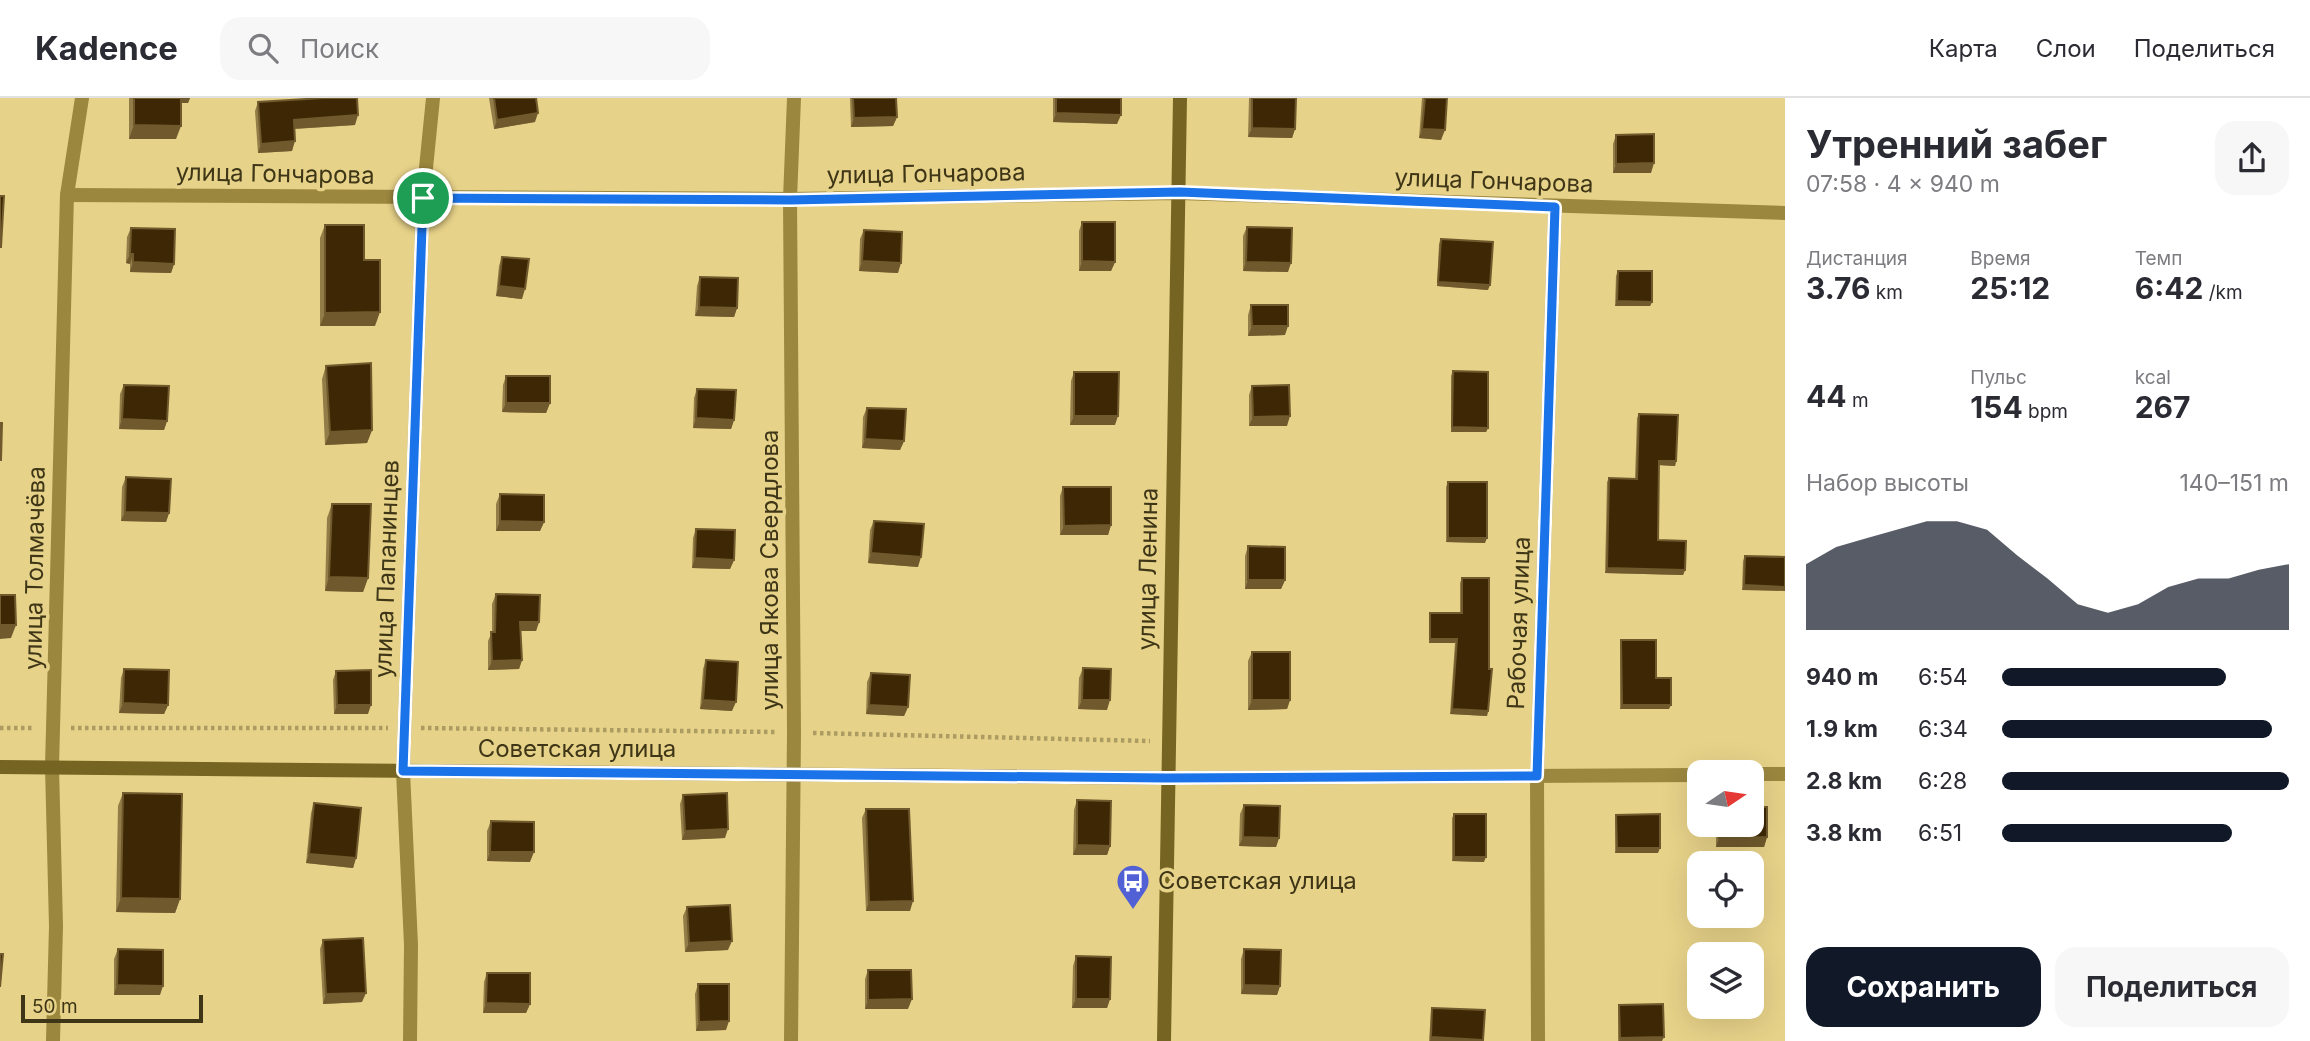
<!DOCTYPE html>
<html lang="ru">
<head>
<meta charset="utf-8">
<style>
  :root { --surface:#fff; --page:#f7f7f7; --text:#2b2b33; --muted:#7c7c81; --line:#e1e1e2; --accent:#111827 }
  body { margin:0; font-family:Inter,sans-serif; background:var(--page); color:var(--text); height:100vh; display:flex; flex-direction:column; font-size:26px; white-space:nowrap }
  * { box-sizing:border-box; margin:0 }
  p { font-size:23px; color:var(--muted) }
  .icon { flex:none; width:38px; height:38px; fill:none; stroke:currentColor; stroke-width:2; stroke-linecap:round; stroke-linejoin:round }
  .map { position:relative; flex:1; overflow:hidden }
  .details { display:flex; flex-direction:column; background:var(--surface); width:525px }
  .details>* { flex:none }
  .needle { width:46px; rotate:77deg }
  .tools { position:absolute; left:1687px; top:662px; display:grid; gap:14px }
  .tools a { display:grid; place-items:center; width:77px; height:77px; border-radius:14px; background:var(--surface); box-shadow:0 7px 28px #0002; font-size:35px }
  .scale { position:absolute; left:21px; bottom:18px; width:182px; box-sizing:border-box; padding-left:7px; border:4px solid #3e3617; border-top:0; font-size:19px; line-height:24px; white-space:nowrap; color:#3e3617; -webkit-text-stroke:5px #e7d289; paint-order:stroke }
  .pin { position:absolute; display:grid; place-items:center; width:60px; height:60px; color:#fff; margin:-30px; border:4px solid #fff; border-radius:50%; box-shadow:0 2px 7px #0007 }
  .round { display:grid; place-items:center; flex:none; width:74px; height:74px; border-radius:21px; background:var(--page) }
  .overview { display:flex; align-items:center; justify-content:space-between; height:119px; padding:0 21px }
  h1 { font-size:38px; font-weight:700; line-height:52px }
  .metrics { display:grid; grid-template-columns:repeat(3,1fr); gap:10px; height:119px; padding:7px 21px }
  .metrics div { display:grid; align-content:center }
  .metrics b { font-size:30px; font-weight:700 }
  .metrics small { font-size:19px; font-weight:400 }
  .metrics p { font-size:19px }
  .chart { height:196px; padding:14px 21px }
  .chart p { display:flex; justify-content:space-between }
  .chart svg { width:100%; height:126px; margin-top:7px; fill:var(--accent); opacity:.7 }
  .cta { display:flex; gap:14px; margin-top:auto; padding:14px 21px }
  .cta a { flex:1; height:80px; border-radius:21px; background:var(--accent); color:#fff; font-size:28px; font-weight:700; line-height:80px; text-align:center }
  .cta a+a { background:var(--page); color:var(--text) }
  ul { padding:0 21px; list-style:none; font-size:23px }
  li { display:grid; grid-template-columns:112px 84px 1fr; align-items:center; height:52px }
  li i { height:18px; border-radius:9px; background:var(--accent) }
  header { display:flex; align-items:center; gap:42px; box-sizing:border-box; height:98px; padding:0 35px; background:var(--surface); border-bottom:2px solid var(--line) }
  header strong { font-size:33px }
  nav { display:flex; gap:38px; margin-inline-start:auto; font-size:24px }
  .search { width:490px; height:63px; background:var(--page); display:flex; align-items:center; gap:18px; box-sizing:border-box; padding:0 24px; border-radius:21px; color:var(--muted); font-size:26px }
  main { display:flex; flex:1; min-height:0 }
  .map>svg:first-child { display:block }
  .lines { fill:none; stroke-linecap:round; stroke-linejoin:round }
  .path { stroke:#ac9c61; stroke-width:4.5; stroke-dasharray:3.5 3.5; stroke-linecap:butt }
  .street { stroke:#9c873f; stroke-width:14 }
  .secondary { stroke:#766422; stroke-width:14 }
  .wall { fill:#927c47 }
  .shaded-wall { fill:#705a2d }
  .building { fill:#3d2705; stroke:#705a2d; stroke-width:2 }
  .route-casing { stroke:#fff; stroke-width:14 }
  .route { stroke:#1a73e8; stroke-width:9 }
  .labels { text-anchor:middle; stroke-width:7; stroke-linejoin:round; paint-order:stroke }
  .street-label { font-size:24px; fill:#3e3617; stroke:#e7d289 }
  .poi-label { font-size:24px; fill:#3e3617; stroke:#e7d289; text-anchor:start }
</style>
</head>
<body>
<header>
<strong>Kadence</strong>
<div class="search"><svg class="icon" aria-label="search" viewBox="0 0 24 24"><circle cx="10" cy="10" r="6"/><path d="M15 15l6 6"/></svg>Поиск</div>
<nav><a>Карта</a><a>Слои</a><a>Поделиться</a></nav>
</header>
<main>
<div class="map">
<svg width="1785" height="943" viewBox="0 0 1785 943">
  <rect width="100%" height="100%" fill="#e7d289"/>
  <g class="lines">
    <g class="path">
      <polyline points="0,630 34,630"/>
      <polyline points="71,630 388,630"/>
      <polyline points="421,630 776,634"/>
      <polyline points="813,635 1150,643"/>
    </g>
    <g class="street">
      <polyline points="67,97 790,101 1179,95 1785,115"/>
      <polyline points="1752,676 1785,676"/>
      <polyline points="1167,680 1699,677"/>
      <polyline points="53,943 56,828 52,669 67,97 82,0"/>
      <polyline points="410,943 411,847 403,673 423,100 433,0"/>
      <polyline points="791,943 794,634 790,101 794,0"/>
      <polyline points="1538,943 1537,678 1555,109"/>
    </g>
    <g class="secondary">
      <polyline points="0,669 1167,680"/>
      <polyline points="1164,943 1180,0"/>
    </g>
  </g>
  <g class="wall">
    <polygon points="129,0 190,0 188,5 181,5 176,41 129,41"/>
    <polygon points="489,0 536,0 535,24 494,31"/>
    <polygon points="850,0 896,0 897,19 893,28 851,29"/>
    <polygon points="1053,0 1121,0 1117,26 1053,24"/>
    <polygon points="1249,0 1252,0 1295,31 1292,40 1248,39"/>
    <polygon points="1422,0 1447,0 1441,42 1419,40"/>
    <polygon points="258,4 355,27 295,31 292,53 258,55 255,13"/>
    <polygon points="1616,37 1651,75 1613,75 1613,46"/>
    <polygon points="1082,124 1115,164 1111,173 1079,173 1079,133"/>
    <polygon points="325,127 364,162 375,228 320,228 320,140"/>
    <polygon points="1247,129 1288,174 1243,173 1243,138"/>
    <polygon points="131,130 174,166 171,175 130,174 130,166 126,165 127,139"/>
    <polygon points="864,132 898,175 859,173 860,141"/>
    <polygon points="1441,141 1488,192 1437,188 1439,146"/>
    <polygon points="502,159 522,201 496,198 499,168"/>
    <polygon points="1618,173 1652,204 1650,208 1615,208 1616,178"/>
    <polygon points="700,179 737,210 734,219 695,218 697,188"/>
    <polygon points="1251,207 1285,237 1248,238 1248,217"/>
    <polygon points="326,268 372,332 367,345 325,347 322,281"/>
    <polygon points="1453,273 1488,330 1486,334 1451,334 1451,278"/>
    <polygon points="1074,274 1115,327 1070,327 1071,283"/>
    <polygon points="506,278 550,305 546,315 502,314 503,287"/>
    <polygon points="124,287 167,323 164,332 119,331 120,296"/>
    <polygon points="1252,288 1287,328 1249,328 1249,297"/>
    <polygon points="697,291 734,322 731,331 693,330 694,300"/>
    <polygon points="867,310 904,343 900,352 862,350 863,319"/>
    <polygon points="1639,316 1676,363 1675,368 1659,367 1658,442 1685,472 1683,477 1605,475 1607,384 1609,380 1635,380 1637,320"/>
    <polygon points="126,379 169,415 166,424 121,423 122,389"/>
    <polygon points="1448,384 1485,445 1446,444 1446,389"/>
    <polygon points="1063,389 1111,427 1108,437 1060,437 1060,398"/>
    <polygon points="500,396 544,424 540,433 496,433 496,406"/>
    <polygon points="332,406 368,480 363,494 325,493 327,420"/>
    <polygon points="874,423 918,469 868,465 870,432"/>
    <polygon points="696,431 734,462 730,471 692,470 693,440"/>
    <polygon points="1248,448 1285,482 1281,491 1245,491 1245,458"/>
    <polygon points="1745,458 1785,459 1742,492 1743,463"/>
    <polygon points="1462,480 1488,613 1487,618 1450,616 1455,545 1429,545 1429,520 1430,515 1460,515 1460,485"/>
    <polygon points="496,496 539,524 536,533 521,533 522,562 519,571 488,572 488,543 492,534 492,506"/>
    <polygon points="1621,542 1656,580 1669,611 1620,611 1620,547"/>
    <polygon points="1252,554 1290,602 1287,611 1248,612 1248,563"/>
    <polygon points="706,562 732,613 700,611 703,571"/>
    <polygon points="1083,570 1107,612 1078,611 1079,580"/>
    <polygon points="124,571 168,607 164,616 119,615 121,580"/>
    <polygon points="336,573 368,616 334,616 333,582"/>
    <polygon points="871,575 908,609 904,618 866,616 867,584"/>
    <polygon points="123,695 180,801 175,815 116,814 118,708"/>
    <polygon points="683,697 725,740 682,742 680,706"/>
    <polygon points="1077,702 1110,748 1107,757 1073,757 1074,712"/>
    <polygon points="314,705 356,760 353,770 306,765 311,715"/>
    <polygon points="1244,707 1279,740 1276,749 1239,748 1240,716"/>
    <polygon points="866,711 910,813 866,813 862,720"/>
    <polygon points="1454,716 1484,764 1452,763 1452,720"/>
    <polygon points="1616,717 1658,755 1615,755 1615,722"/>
    <polygon points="491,723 530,764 487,763 487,733"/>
    <polygon points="1716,726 1752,726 1767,739 1764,749 1716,749"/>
    <polygon points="687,809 728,852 685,854 683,818"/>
    <polygon points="323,842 362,904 323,906 320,851"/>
    <polygon points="118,851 160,897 114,897 114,861"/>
    <polygon points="1244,851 1280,888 1277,897 1241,896 1241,861"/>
    <polygon points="1076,858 1110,901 1107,910 1072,910 1073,868"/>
    <polygon points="868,872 908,911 865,911 865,881"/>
    <polygon points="487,875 530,906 526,915 483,915 484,884"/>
    <polygon points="698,886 726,932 696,933 695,896"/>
    <polygon points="1619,907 1662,943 1618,943 1618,911"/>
    <polygon points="1432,910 1485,912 1483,943 1429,943 1431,914"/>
  </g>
  <g class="shaded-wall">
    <polygon points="178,0 190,0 188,5 176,5"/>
    <polygon points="538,15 535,24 494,31 497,22"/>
    <polygon points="1056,15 1121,17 1117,26 1053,24"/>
    <polygon points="358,17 355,27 290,31 294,22"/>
    <polygon points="897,19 893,28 851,29 854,20"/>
    <polygon points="134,27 181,28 176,41 129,41"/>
    <polygon points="1252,30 1295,31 1292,40 1248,39"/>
    <polygon points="1422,31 1445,32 1441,42 1419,40"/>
    <polygon points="295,43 292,53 258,55 261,46"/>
    <polygon points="1654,65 1651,75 1613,75 1616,66"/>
    <polygon points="130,156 133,156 130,166 126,165"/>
    <polygon points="862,163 901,165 898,175 859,173"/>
    <polygon points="1082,163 1115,164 1111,173 1079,173"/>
    <polygon points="133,164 174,166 171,175 130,174"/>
    <polygon points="1246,164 1291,165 1288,174 1243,173"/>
    <polygon points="1438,184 1490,187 1488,192 1437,188"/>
    <polygon points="499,188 525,191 522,201 496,198"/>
    <polygon points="1617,203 1652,204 1650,208 1615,208"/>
    <polygon points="699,209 737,210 734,219 695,218"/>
    <polygon points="380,214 375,228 320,228 325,215"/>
    <polygon points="1252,228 1288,228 1285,237 1248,238"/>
    <polygon points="506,305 550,305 546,315 502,314"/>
    <polygon points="1074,318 1118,318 1115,327 1070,327"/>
    <polygon points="1290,318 1287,328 1249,328 1253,319"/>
    <polygon points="696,320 734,322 731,331 693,330"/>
    <polygon points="122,321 167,323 164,332 119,331"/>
    <polygon points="1452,329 1488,330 1486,334 1451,334"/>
    <polygon points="372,332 367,345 325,347 330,334"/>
    <polygon points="865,341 904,343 900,352 862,350"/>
    <polygon points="1659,363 1676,363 1675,368 1658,367"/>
    <polygon points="125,414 169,415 166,424 121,423"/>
    <polygon points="500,423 544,424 540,433 496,433"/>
    <polygon points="1111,427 1108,437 1060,437 1064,428"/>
    <polygon points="1448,440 1487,440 1485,445 1446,444"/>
    <polygon points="871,455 921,459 918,469 868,465"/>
    <polygon points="695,460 734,462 730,471 692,470"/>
    <polygon points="1607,470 1685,472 1683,477 1605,475"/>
    <polygon points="329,479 368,480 363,494 325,493"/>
    <polygon points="1248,482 1285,482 1281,491 1245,491"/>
    <polygon points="1744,487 1785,489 1785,493 1742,492"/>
    <polygon points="520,524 539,524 536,533 517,533"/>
    <polygon points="0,527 16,527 11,540 0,541"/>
    <polygon points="1430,541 1457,541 1455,545 1429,545"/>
    <polygon points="522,562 519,571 488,572 492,563"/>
    <polygon points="703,602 736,604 732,613 700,611"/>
    <polygon points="1082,602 1110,602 1107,612 1078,611"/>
    <polygon points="1252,602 1290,602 1287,611 1248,612"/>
    <polygon points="123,605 168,607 164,616 119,615"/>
    <polygon points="337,607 371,607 368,616 334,616"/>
    <polygon points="869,607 908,609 904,618 866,616"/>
    <polygon points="1622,607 1671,607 1669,611 1620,611"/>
    <polygon points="1452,611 1488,613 1487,618 1450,616"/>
    <polygon points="728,731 725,740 682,742 685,733"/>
    <polygon points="1243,739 1279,740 1276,749 1239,748"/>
    <polygon points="1767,739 1764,749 1716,749 1719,740"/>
    <polygon points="1077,747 1110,748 1107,757 1073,757"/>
    <polygon points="1617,750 1660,750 1658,755 1615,755"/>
    <polygon points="490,754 534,754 530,764 487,763"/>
    <polygon points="309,756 356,760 353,770 306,765"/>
    <polygon points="1454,759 1486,759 1484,764 1452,763"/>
    <polygon points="121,800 180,801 175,815 116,814"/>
    <polygon points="913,803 910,813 866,813 869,804"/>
    <polygon points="732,843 728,852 685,854 689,845"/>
    <polygon points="117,887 163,888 160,897 114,897"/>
    <polygon points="1244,887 1280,888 1277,897 1241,896"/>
    <polygon points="366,895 362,904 323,906 326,896"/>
    <polygon points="912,901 908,911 865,911 868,902"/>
    <polygon points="1076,901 1110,901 1107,910 1072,910"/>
    <polygon points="486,905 530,906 526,915 483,915"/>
    <polygon points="729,923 726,932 696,933 699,924"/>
    <polygon points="1431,939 1483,942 1483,943 1430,943"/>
    <polygon points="1664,939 1662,943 1619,943 1620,940"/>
  </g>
  <g class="building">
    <polygon points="134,0 181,0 181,28 134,27"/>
    <polygon points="323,0 357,0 358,17 294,22 295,43 261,46 258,4"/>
    <polygon points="494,0 536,0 538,15 497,22"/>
    <polygon points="853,0 896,0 897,19 854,20"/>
    <polygon points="1056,0 1121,0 1121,17 1056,15"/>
    <polygon points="1252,0 1296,0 1295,31 1252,30"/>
    <polygon points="1425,0 1447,0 1445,32 1422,31"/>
    <polygon points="1654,36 1654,65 1616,66 1616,37"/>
    <polygon points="0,98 4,98 1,149 0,149"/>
    <polygon points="1082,124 1115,124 1115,164 1082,163"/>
    <polygon points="325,127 364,127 364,162 380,162 380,214 325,215"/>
    <polygon points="1247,129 1292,130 1291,165 1246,164"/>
    <polygon points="131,130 175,131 174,166 133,164 133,156 130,156"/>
    <polygon points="864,132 902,134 901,165 862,163"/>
    <polygon points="1441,141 1493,144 1490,187 1438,184"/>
    <polygon points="502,159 529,161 525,191 499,188"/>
    <polygon points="1618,173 1652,173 1652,204 1617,203"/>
    <polygon points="700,179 738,180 737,210 699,209"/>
    <polygon points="1251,207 1288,207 1288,228 1252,228"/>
    <polygon points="371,265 372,332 330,334 326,268"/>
    <polygon points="1453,273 1488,274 1488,330 1452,329"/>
    <polygon points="1074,274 1119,274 1118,318 1074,318"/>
    <rect x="506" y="278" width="44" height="27"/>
    <polygon points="124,287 169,288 167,323 122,321"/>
    <polygon points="1289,287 1290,318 1253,319 1252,288"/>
    <polygon points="697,291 736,292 734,322 696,320"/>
    <polygon points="867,310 906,311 904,343 865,341"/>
    <polygon points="1639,316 1678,317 1676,363 1659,363 1658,442 1686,443 1685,472 1607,470 1609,380 1637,381"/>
    <polygon points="0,325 2,325 1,362 0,362"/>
    <polygon points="126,379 171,381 169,415 125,414"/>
    <rect x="1448" y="384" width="39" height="56"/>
    <polygon points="1063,389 1111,389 1111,427 1064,428"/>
    <polygon points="500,396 544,397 544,424 500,423"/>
    <polygon points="332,406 371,406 368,480 329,479"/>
    <polygon points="874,423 924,426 921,459 871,455"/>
    <polygon points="696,431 735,432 734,462 695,460"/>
    <polygon points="1248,448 1285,449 1285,482 1248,482"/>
    <polygon points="1745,458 1785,459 1785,489 1744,487"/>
    <polygon points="1462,480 1489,480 1489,571 1492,571 1488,613 1452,611 1457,541 1430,541 1430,515 1462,515"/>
    <polygon points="496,496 540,497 539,524 520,524 522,562 492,563 491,534 495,534"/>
    <polygon points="0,497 15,497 16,527 0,527"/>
    <polygon points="1621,542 1656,542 1656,580 1671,580 1671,607 1622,607"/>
    <rect x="1252" y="554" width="38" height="48"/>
    <polygon points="706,562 738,564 736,604 703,602"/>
    <polygon points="1083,570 1111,571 1110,602 1082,602"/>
    <polygon points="124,571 169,572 168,607 123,605"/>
    <polygon points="371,572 371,607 337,607 336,573"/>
    <polygon points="871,575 910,577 908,609 869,607"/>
    <polygon points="123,695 182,696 180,801 121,800"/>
    <polygon points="727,695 728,731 685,733 683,697"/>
    <polygon points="1077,702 1111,703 1110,748 1077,747"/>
    <polygon points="314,705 361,710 356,760 309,756"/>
    <polygon points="1244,707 1280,708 1279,740 1243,739"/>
    <polygon points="1752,709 1767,709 1767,739 1719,740 1719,726 1752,726"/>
    <polygon points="866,711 909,711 913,803 869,804"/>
    <rect x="1454" y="716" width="32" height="43"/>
    <polygon points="1660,716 1660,750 1617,750 1616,717"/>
    <polygon points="491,723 534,724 534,754 490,754"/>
    <polygon points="730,807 732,843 689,845 687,809"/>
    <polygon points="363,840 366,895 326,896 323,842"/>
    <polygon points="118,851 163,852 163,888 117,887"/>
    <polygon points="1244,851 1281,852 1280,888 1244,887"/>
    <polygon points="0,856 3,856 0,889"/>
    <polygon points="1076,858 1111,859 1110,901 1076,901"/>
    <polygon points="868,872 911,872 912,901 868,902"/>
    <polygon points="487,875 530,875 530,906 486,905"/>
    <polygon points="698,886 729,886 729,923 699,924"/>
    <polygon points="1663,906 1664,939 1620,940 1619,907"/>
    <polygon points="1432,910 1485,912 1483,942 1431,939"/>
  </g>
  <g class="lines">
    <defs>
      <polygon id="route" points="1180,94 1555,109 1537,678 1167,680 403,673 423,100 790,102"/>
    </defs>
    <use href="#route" class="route-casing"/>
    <use href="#route" class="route"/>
  </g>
  <defs>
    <symbol id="bus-pin" viewBox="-11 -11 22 30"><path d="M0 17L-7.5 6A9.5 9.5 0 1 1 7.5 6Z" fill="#5260d6" stroke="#e7d289"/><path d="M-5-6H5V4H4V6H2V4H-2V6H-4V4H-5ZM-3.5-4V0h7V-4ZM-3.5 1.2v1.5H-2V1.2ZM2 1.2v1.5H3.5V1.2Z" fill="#fff"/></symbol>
  </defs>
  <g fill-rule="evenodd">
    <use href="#bus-pin" x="1114" y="764" width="38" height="52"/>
  </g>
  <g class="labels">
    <g class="street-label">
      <text transform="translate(275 76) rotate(1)" y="8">улица Гончарова</text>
      <text transform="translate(926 76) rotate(-1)" y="8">улица Гончарова</text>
      <text transform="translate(1494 83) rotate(2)" y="8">улица Гончарова</text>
      <text transform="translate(35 470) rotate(-89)" y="8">улица Толмачёва</text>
      <text transform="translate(387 471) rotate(-88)" y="8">улица Папанинцев</text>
      <text transform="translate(1148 471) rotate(-89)" y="8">улица Ленина</text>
      <text transform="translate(770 472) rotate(-90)" y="8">улица Якова Свердлова</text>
      <text transform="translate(1519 525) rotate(-88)" y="8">Рабочая улица</text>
      <text x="577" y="659">Советская улица</text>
    </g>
    <g class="poi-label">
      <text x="1158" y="791">Советская улица</text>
    </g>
  </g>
</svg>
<div class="tools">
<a><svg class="needle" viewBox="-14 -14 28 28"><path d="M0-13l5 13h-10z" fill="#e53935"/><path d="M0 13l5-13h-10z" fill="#7c7c81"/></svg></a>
<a><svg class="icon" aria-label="locate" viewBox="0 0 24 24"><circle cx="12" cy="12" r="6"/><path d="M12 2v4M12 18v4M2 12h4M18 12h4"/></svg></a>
<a><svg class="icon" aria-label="layers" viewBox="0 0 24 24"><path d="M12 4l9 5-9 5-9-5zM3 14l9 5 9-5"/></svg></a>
</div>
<div class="scale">50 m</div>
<div class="pin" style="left:423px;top:100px;background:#1e9e55"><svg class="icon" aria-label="arrive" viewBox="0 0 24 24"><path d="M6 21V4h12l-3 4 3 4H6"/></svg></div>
</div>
<section class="details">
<div class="overview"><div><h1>Утренний забег</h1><p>07:58 · 4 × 940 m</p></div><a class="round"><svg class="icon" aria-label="share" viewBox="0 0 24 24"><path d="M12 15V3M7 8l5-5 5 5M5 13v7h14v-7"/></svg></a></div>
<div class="metrics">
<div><p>Дистанция</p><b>3.76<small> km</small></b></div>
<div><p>Время</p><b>25:12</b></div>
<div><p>Темп</p><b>6:42<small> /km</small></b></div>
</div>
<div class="metrics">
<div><b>44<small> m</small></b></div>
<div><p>Пульс</p><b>154<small> bpm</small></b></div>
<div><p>kcal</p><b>267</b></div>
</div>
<div class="chart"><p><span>Набор высоты</span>140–151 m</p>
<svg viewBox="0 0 160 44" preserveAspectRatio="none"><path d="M0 44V21L10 15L20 12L30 9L40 6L50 6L60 9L70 18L80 26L90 35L100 38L110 35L120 29L130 26L140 26L150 23L160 21V44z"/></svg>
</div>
<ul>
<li><b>940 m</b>6:54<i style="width:78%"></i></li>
<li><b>1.9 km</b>6:34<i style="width:94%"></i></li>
<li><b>2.8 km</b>6:28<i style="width:100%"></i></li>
<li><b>3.8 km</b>6:51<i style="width:80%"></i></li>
</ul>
<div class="cta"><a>Сохранить</a><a>Поделиться</a></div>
</section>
</main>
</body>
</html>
